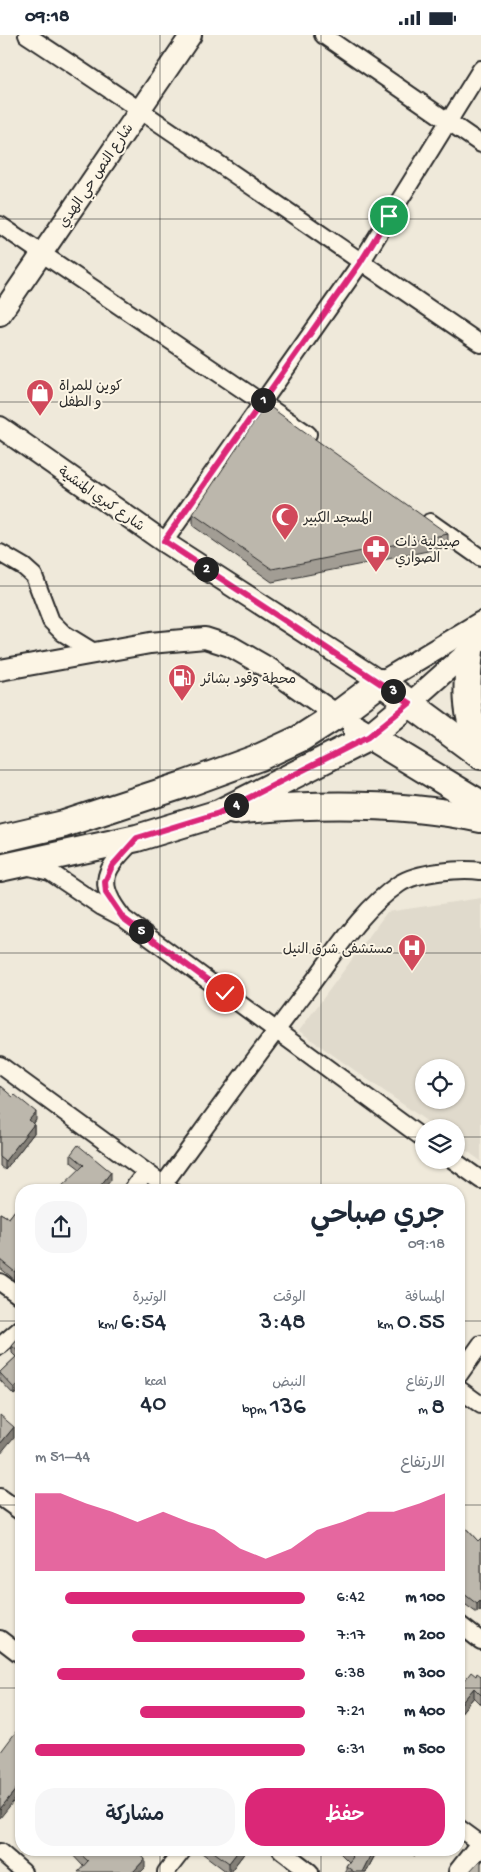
<!DOCTYPE html>
<html lang="ar">
<head>
<meta charset="utf-8">
<style>
  :root { --surface:#fff; --page:#f6f6f7; --text:#1f2937; --muted:#747a83; --accent:#db2777 }
  body { margin:0; font-family:"Gochi Hand","Playpen Sans Arabic",sans-serif; background:var(--page); color:var(--text); direction:rtl; height:100vh; display:flex; flex-direction:column; font-size:19px; white-space:nowrap }
  * { box-sizing:border-box; margin:0 }
  p { font-size:16px; color:var(--muted) }
  .icon { flex:none; width:28px; height:28px; fill:none; stroke:currentColor; stroke-width:2; stroke-linecap:round; stroke-linejoin:round }
  .map { position:relative; flex:1; overflow:hidden; direction:ltr }
  .drawer { position:absolute; left:15px; top:1149px; width:450px; height:672px; display:flex; flex-direction:column; background:var(--surface); border-radius:20px; box-shadow:0 1px 4px #0004; direction:rtl }
  .drawer>* { flex:none }
  .buttons { position:absolute; left:415px; top:1024px; display:grid; gap:10px }
  .buttons a { display:grid; place-items:center; width:50px; height:50px; border-radius:50%; background:var(--surface); box-shadow:0 1px 4px #0004; font-size:25px }
  .pin { position:absolute; display:grid; place-items:center; width:42px; height:42px; color:#fff; margin:-21px; border:2px solid #fff; border-radius:50%; box-shadow:0 1px 5px #0007 }
  .km { position:absolute; width:25px; height:25px; margin:-12px; border-radius:50%; background:#222; color:#fff; font-size:14px; line-height:25px; text-align:center }
  .round { display:grid; place-items:center; flex:none; width:52px; height:52px; border-radius:20px; background:var(--page) }
  .headline { display:flex; align-items:center; justify-content:space-between; height:85px; padding:0 20px }
  h1 { font-size:28px; font-weight:600; line-height:38px }
  .stats { display:grid; grid-template-columns:repeat(3,1fr); gap:8px; height:85px; padding:5px 20px }
  .stats div { display:grid; align-content:center }
  .stats b { font-size:25px; font-weight:600 }
  .stats small { font-size:14px; font-weight:400 }
  .stats p { font-size:14px }
  .chart { height:140px; padding:10px 20px }
  .chart p { display:flex; justify-content:space-between }
  .chart svg { width:100%; height:90px; margin-top:5px; fill:var(--accent); opacity:.7 }
  .primary-button { display:flex; gap:10px; margin-top:auto; padding:10px 20px }
  .primary-button a { flex:1; height:58px; border-radius:20px; background:var(--accent); color:#fff; font-size:20px; font-weight:600; line-height:58px; text-align:center }
  .primary-button a+a { background:var(--page); color:var(--text) }
  ul { padding:0 20px; list-style:none; font-size:16px }
  li { display:grid; grid-template-columns:80px 60px 1fr; align-items:center; height:38px }
  li i { height:12px; border-radius:6px; background:var(--accent) }
  .status { display:flex; justify-content:space-between; align-items:center; height:35px; padding:0 25px; background:var(--surface); direction:ltr }
  .status svg { height:14px; fill:currentColor }
  .map>svg:first-child { display:block }
  .built { fill:#e0dacc; fill-rule:evenodd }
  .lines { fill:none; stroke-linecap:round; stroke-linejoin:round }
  .minor-casing { stroke:#2b2b2b; stroke-width:20 }
  .tertiary-casing { stroke:#2b2b2b; stroke-width:24 }
  .primary-casing { stroke:#2b2b2b; stroke-width:30 }
  .minor { stroke:#fcf5e5; stroke-width:16 }
  .tertiary { stroke:#fcf5e5; stroke-width:20 }
  .primary { stroke:#fcf5e5; stroke-width:26 }
  .wall { fill:#a29d94; stroke:#2b2b2b }
  .shaded-wall { fill:#848078; stroke:#2b2b2b }
  .building { fill:#bcb7ac; stroke:#2b2b2b }
  .route-casing { stroke:#fff; stroke-width:10 }
  .route { stroke:#db2777; stroke-width:6 }
  .grid { fill:none; stroke:#2b2b2b; stroke-width:1; stroke-opacity:0.55 }
  .labels { text-anchor:middle; stroke-width:4; stroke-linejoin:round; paint-order:stroke }
  .street-label { font-size:14px; fill:#2b2b2b; stroke:#fcf5e5 }
  .poi-label { font-size:14px; fill:#2b2b2b; stroke:#fcf5e5; text-anchor:start }
</style>
</head>
<body>
<div class="status"><b>09:18</b><svg viewBox="0 0 49 12"><path d="M0 12V9h3v3zM5 12V6h3v6zM10 12V3h3v9zM15 12V0h3v12zM26 1h20v11H26zM47 4h2v5h-2z"/></svg></div>
<div class="map">
<svg width="481" height="1837" viewBox="0 0 481 1837">
  <rect width="100%" height="100%" fill="#efe9da"/>
  <filter id="ink" filterUnits="userSpaceOnUse"><feTurbulence type="fractalNoise" baseFrequency=".02" numOctaves="2"/><feDisplacementMap in="SourceGraphic" scale="10" xChannelSelector="R" yChannelSelector="G"/><feConvolveMatrix kernelMatrix="1 2 1 2 8 2 1 2 1" color-interpolation-filters="sRGB"/></filter>
  <g filter="url(#ink)">
    <path class="built" d="M481 863V1126L456 1108V1092H435L299 996 387 877ZM424 1032H456V1065H424Z"/>
    <g class="lines">
      <defs>
        <g id="minor">
          <path d="M27 0C180 100 330 206 481 309"/>
          <polyline points="323,0 481,109"/>
          <polyline points="0,190 308,399"/>
          <polyline points="430,487 481,523"/>
          <polyline points="164,507 360,229 481,34"/>
          <polyline points="0,518 24,532 34,541 51,586 63,598 94,617"/>
          <polyline points="25,831 50,837 102,872 123,883 424,1104"/>
          <path d="M122 881C94 846 106 834 134 805"/>
          <polyline points="0,1030 171,1155"/>
          <polyline points="453,1125 481,1145"/>
          <path d="M163 1150C212 1083 260 1016 310 951 337 915 362 874 399 849 417 837 461 833 481 836"/>
          <polyline points="132,1155 146,1137"/>
          <polyline points="0,1247 21,1262"/>
          <polyline points="0,1311 21,1293"/>
          <polyline points="459,1340 481,1309"/>
          <polyline points="459,1354 481,1370"/>
          <polyline points="0,1462 21,1477"/>
          <polyline points="459,1589 481,1606"/>
          <polyline points="0,1604 21,1620"/>
          <polyline points="459,1793 481,1809"/>
          <polyline points="281,1815 310,1837"/>
          <polyline points="0,1817 23,1837"/>
          <polyline points="166,1837 183,1815"/>
        </g>
        <g id="tertiary">
          <polyline points="0,280 191,0"/>
          <polyline points="0,392 164,507 381,647 481,587"/>
          <polyline points="0,635 150,608 205,603 230,611 270,634 337,680"/>
          <polyline points="410,668 481,605"/>
          <polyline points="459,1837 481,1809"/>
        </g>
        <g id="primary">
          <path d="M470 616C467 645 463 683 481 708"/>
          <polyline points="356,693 481,769"/>
          <path d="M234 776C315 768 401 767 481 784"/>
          <polyline points="0,804 64,789 186,749 260,722 301,703 337,680 381,647 481,721"/>
          <polyline points="0,833 137,803 219,778 369,702 410,668"/>
        </g>
      </defs>
      <use href="#minor" class="minor-casing"/>
      <use href="#tertiary" class="tertiary-casing"/>
      <use href="#primary" class="primary-casing"/>
      <use href="#minor" class="minor"/>
      <use href="#tertiary" class="tertiary"/>
      <use href="#primary" class="primary"/>
    </g>
    <g class="wall">
      <polygon points="193,479 448,499 448,512 272,547 193,491"/>
      <polygon points="0,1051 36,1085 34,1088 34,1098 5,1135 0,1131"/>
      <polygon points="71,1119 111,1145 80,1134 71,1127"/>
      <polygon points="19,1170 15,1245 0,1233 0,1178 9,1183"/>
      <polygon points="21,1301 21,1354 14,1360 0,1345 0,1337 16,1322 12,1318 12,1311"/>
      <polygon points="459,1486 478,1506 481,1503 481,1577 480,1575 477,1578 459,1565"/>
      <polygon points="459,1640 465,1645 476,1641 481,1641 481,1669 474,1662 459,1680"/>
      <polygon points="68,1815 144,1815 139,1820 145,1833 83,1831"/>
      <polygon points="198,1815 246,1815 246,1816 230,1837 227,1837"/>
      <polygon points="337,1815 375,1815 375,1820 366,1837 346,1837 346,1831 349,1827"/>
      <polygon points="405,1815 419,1815 415,1821"/>
    </g>
    <g class="shaded-wall">
      <polygon points="36,1077 36,1085 29,1094 29,1085"/>
      <polygon points="34,1089 34,1098 5,1135 5,1126"/>
      <polygon points="111,1137 111,1145 103,1155 97,1155"/>
      <polygon points="21,1229 21,1237 15,1245 15,1237"/>
      <polygon points="21,1347 21,1354 14,1360 14,1353"/>
      <polygon points="14,1392 14,1402 0,1419 0,1409"/>
      <polygon points="480,1566 480,1575 477,1578 477,1569"/>
      <polygon points="474,1653 474,1662 459,1680 459,1671"/>
      <polygon points="21,1748 21,1757 0,1783 0,1774"/>
      <polygon points="135,1815 144,1815 135,1824"/>
      <polygon points="239,1815 246,1816 230,1837 229,1837 229,1828"/>
      <polygon points="373,1815 375,1815 375,1820 366,1837 362,1837"/>
      <polygon points="415,1815 419,1815 415,1821"/>
      <polygon points="145,1824 145,1833 141,1837 133,1837"/>
    </g>
    <g class="building">
      <polygon points="266,369 448,499 272,534 193,479"/>
      <polygon points="0,1051 13,1062 15,1060 36,1077 29,1085 34,1089 5,1126 0,1122"/>
      <polygon points="78,1110 111,1137 97,1155 58,1155 84,1130 71,1119"/>
      <polygon points="19,1170 21,1172 21,1229 15,1237 0,1225 0,1178 9,1183"/>
      <polygon points="21,1301 21,1319 12,1311"/>
      <polygon points="18,1320 21,1323 21,1347 14,1353 0,1338 0,1337"/>
      <polygon points="0,1380 14,1392 0,1409"/>
      <polygon points="459,1486 478,1506 481,1503 481,1567 480,1566 477,1569 459,1555 459,1533 461,1529 459,1527"/>
      <polygon points="471,1637 476,1641 477,1638 481,1641 481,1660 474,1653 459,1671 459,1640 465,1645"/>
      <polygon points="21,1690 21,1748 0,1774 0,1718"/>
      <polygon points="76,1815 135,1815 145,1824 133,1837 78,1837 88,1826"/>
      <polygon points="211,1815 239,1815 229,1828"/>
      <polygon points="346,1815 373,1815 362,1837 354,1837 346,1831 353,1822"/>
      <polygon points="481,1824 481,1837 469,1837"/>
    </g>
  </g>
  <g class="lines" filter="url(#ink)">
    <defs>
      <polyline id="route" points="225,958 123,883 106,858 105,847 112,831 137,803 219,778 368,702 410,668 164,506 360,228 389,181"/>
    </defs>
    <use href="#route" class="route-casing"/>
    <use href="#route" class="route"/>
  </g>
  <path class="grid" d="M160 0V1155M321 0V1155M0 184H481M0 367H481M0 551H481M0 735H481M0 918H481M0 1102H424M456 1102H481M0 1286H21M459 1286H481M0 1470H21M459 1470H481M0 1653H21M459 1653H481M160 1815V1837M321 1815V1837"/>
  <defs>
    <symbol id="shop-pin" viewBox="-11 -11 22 30"><path d="M0 17L-7.5 6A9.5 9.5 0 1 1 7.5 6Z" fill="#d1495b" stroke="#fcf5e5"/><path d="M-5-2.5h2.3a2.7 3.5 0 0 1 5.4 0H5L5.5 6h-11ZM-1.5-2.5h3a1.5 2.3 0 0 0-3 0Z" fill="#fff"/></symbol>
    <symbol id="mosque-pin" viewBox="-11 -11 22 30"><path d="M0 17L-7.5 6A9.5 9.5 0 1 1 7.5 6Z" fill="#d1495b" stroke="#fcf5e5"/><path d="M3.5-4.9A6 6 0 1 0 3.5 4.9A5 5 0 1 1 3.5-4.9Z" fill="#fff"/></symbol>
    <symbol id="pharmacy-pin" viewBox="-11 -11 22 30"><path d="M0 17L-7.5 6A9.5 9.5 0 1 1 7.5 6Z" fill="#d1495b" stroke="#fcf5e5"/><path d="M-2-6h4v4h4v4h-4v4h-4v-4h-4v-4h4Z" fill="#fff"/></symbol>
    <symbol id="fuel-pin" viewBox="-11 -11 22 30"><path d="M0 17L-7.5 6A9.5 9.5 0 1 1 7.5 6Z" fill="#d1495b" stroke="#fcf5e5"/><path d="M-5.5-6h7V0h2V4h1.3V-2.5L3-4.5l.8-.8L6-3V5H2.5V1h-1V6h-7ZM-4.2-4.7v3.2H.2V-4.7Z" fill="#fff"/></symbol>
    <symbol id="hospital-pin" viewBox="-11 -11 22 30"><path d="M0 17L-7.5 6A9.5 9.5 0 1 1 7.5 6Z" fill="#d1495b" stroke="#fcf5e5"/><path d="M-5-5h3v3.5h4V-5h3V5h-3V1.5h-4V5h-3Z" fill="#fff"/></symbol>
  </defs>
  <g fill-rule="evenodd">
    <use href="#shop-pin" x="24" y="342" width="32" height="43"/>
    <use href="#mosque-pin" x="269" y="466" width="32" height="43"/>
    <use href="#pharmacy-pin" x="360" y="498" width="32" height="43"/>
    <use href="#fuel-pin" x="166" y="627" width="32" height="43"/>
    <use href="#hospital-pin" x="396" y="897" width="32" height="43"/>
  </g>
  <g class="labels">
    <g class="street-label">
      <text transform="translate(95 140) rotate(-56)" y="5">شارع النص حي الهدي</text>
      <text transform="translate(102 463) rotate(35)" y="5">شارع كبري المنشية</text>
    </g>
    <g class="poi-label">
      <text x="59" y="355">كوين للمراة<tspan x="59" dy="16">و الطفل</tspan></text>
      <text x="304" y="487">المسجد الكبير</text>
      <text x="395" y="511">صيدلية ذات<tspan x="395" dy="16">الصواري</tspan></text>
      <text x="201" y="648">محطة وقود بشائر</text>
      <text x="393" y="918" text-anchor="end">مستشفى شرق النيل</text>
    </g>
  </g>
</svg>
<div class="buttons">
<a><svg class="icon" aria-label="locate" viewBox="0 0 24 24"><circle cx="12" cy="12" r="6"/><path d="M12 2v4M12 18v4M2 12h4M18 12h4"/></svg></a>
<a><svg class="icon" aria-label="layers" viewBox="0 0 24 24"><path d="M12 4l9 5-9 5-9-5zM3 14l9 5 9-5"/></svg></a>
</div>
<div class="pin" style="left:389px;top:181px;background:#1e9e55"><svg class="icon" aria-label="arrive" viewBox="0 0 24 24"><path d="M6 21V4h12l-3 4 3 4H6"/></svg></div>
<div class="pin" style="left:225px;top:958px;background:#d93025"><svg class="icon" aria-label="check" viewBox="0 0 24 24"><path d="M5 12l5 5 9-10"/></svg></div>
<b class="km" style="left:263px;top:365px">1</b>
<b class="km" style="left:206px;top:534px">2</b>
<b class="km" style="left:393px;top:656px">3</b>
<b class="km" style="left:236px;top:770px">4</b>
<b class="km" style="left:141px;top:896px">5</b>
<section class="drawer">
<div class="headline"><div><h1>جري صباحي</h1><p>09:18</p></div><a class="round"><svg class="icon" aria-label="share" viewBox="0 0 24 24"><path d="M12 15V3M7 8l5-5 5 5M5 13v7h14v-7"/></svg></a></div>
<div class="stats">
<div><p>المسافة</p><b>0.55<small> km</small></b></div>
<div><p>الوقت</p><b>3:48</b></div>
<div><p>الوتيرة</p><b>6:54<small> /km</small></b></div>
</div>
<div class="stats">
<div><p>الارتفاع</p><b>8<small> m</small></b></div>
<div><p>النبض</p><b>136<small> bpm</small></b></div>
<div><p>kcal</p><b>40</b></div>
</div>
<div class="chart"><p><span>الارتفاع</span>44–51 m</p>
<svg viewBox="0 0 160 44" preserveAspectRatio="none"><path d="M0 44V6L10 6L20 11L30 15L40 20L50 15L60 20L70 24L80 33L90 38L100 33L110 24L120 20L130 15L140 15L150 11L160 6V44z"/></svg>
</div>
<ul>
<li><b>100 m</b>6:42<i style="width:89%"></i></li>
<li><b>200 m</b>7:17<i style="width:64%"></i></li>
<li><b>300 m</b>6:38<i style="width:92%"></i></li>
<li><b>400 m</b>7:21<i style="width:61%"></i></li>
<li><b>500 m</b>6:31<i style="width:100%"></i></li>
</ul>
<div class="primary-button"><a>حفظ</a><a>مشاركة</a></div>
</section>
</div>
</body>
</html>
